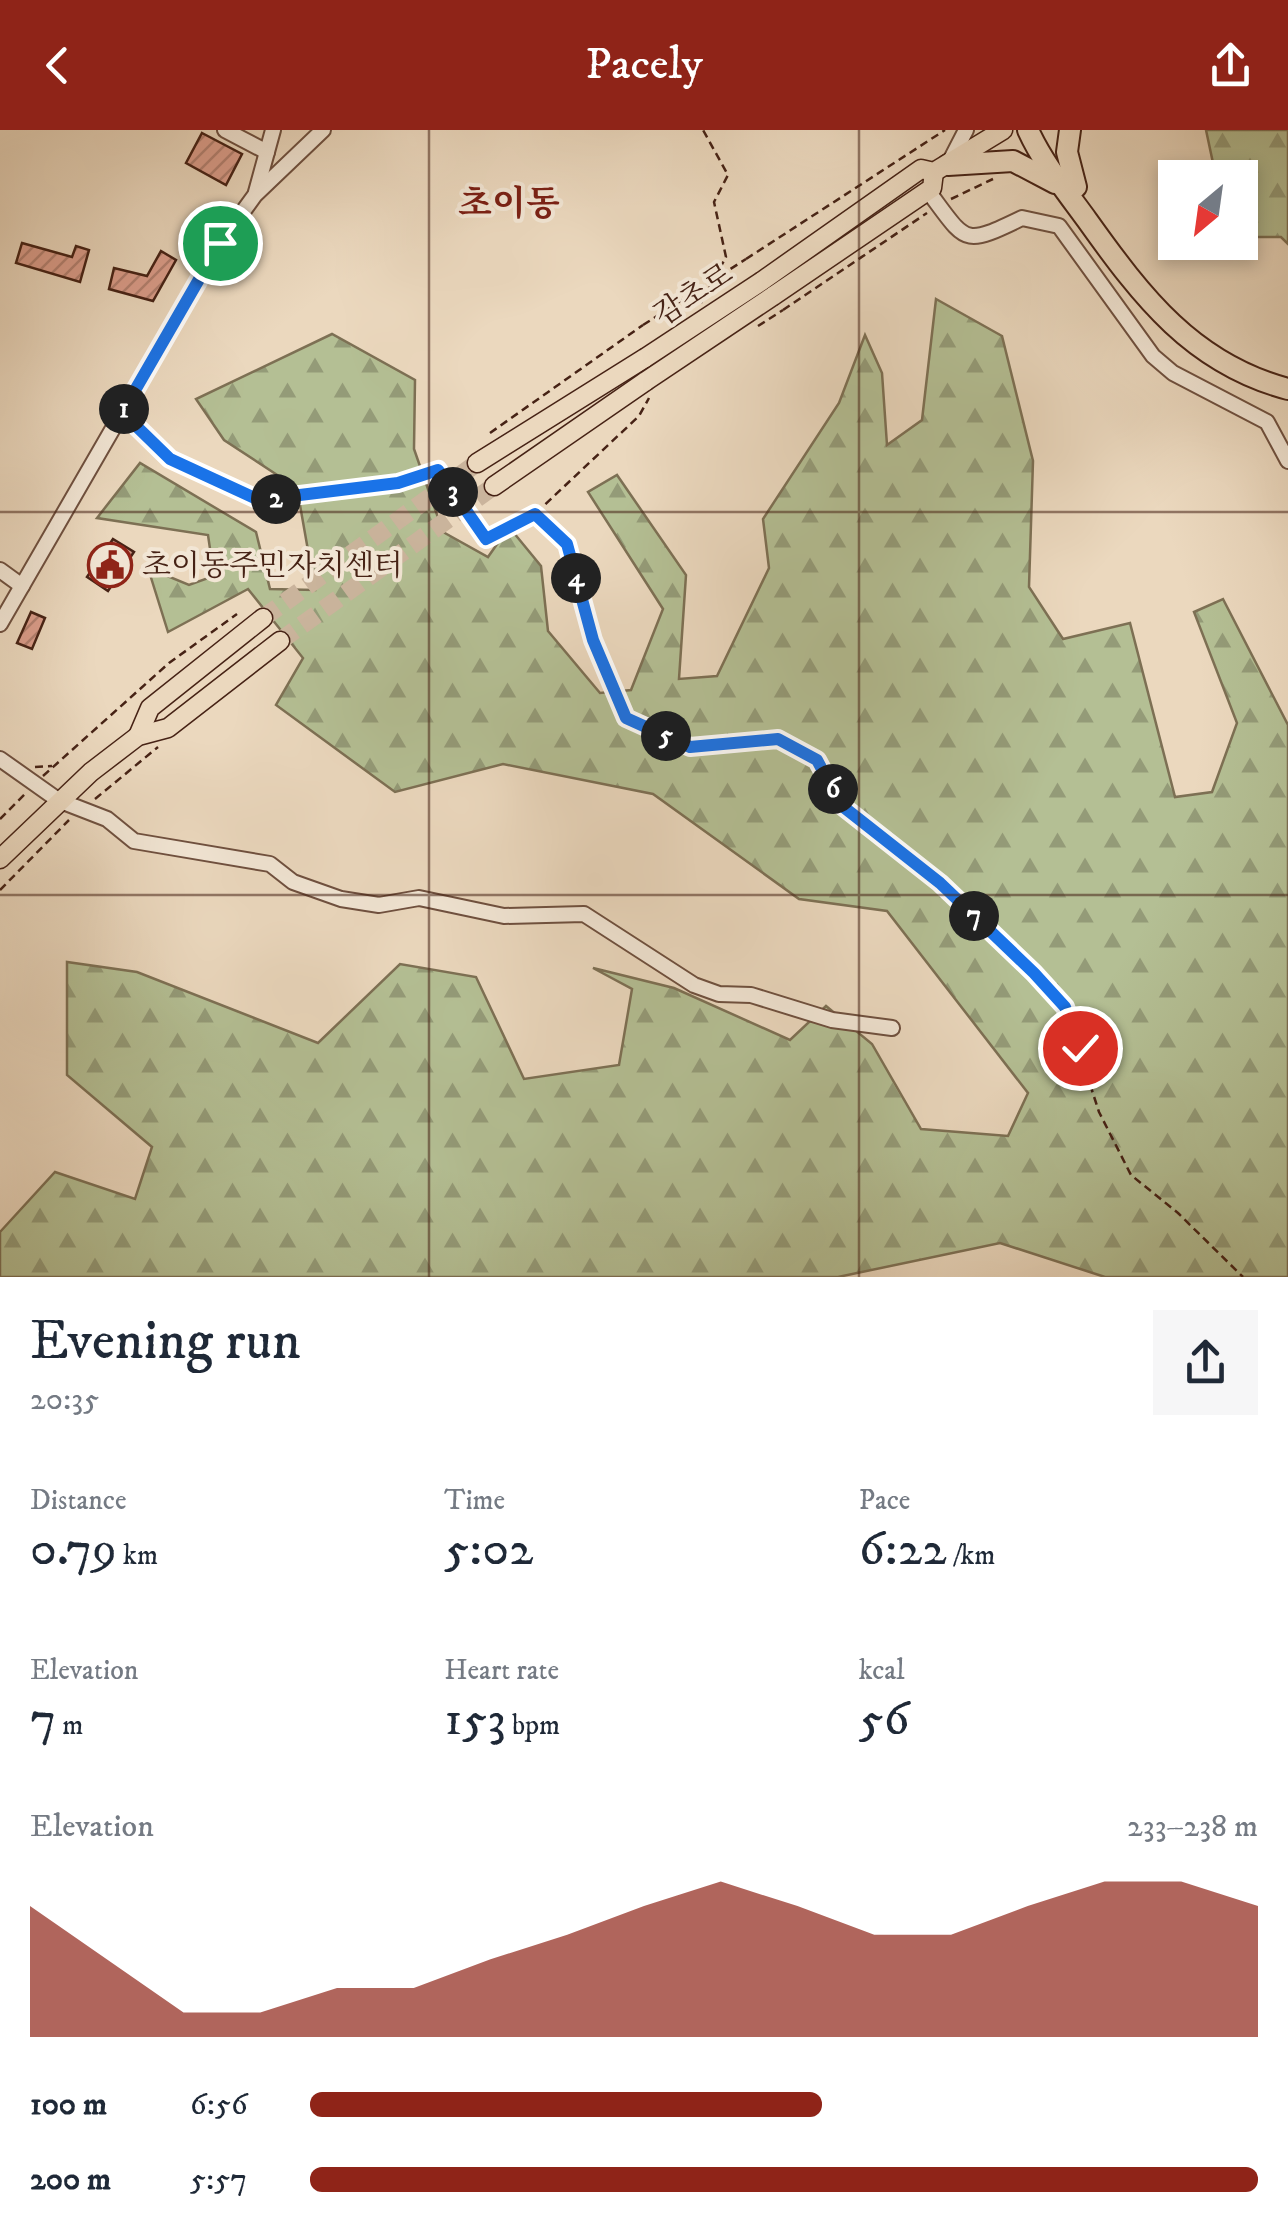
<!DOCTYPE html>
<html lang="en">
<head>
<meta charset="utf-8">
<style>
  :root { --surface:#fff; --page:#f6f6f7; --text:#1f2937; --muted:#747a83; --accent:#8f2418 }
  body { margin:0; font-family:"IM FELL DW Pica","Noto Serif KR",serif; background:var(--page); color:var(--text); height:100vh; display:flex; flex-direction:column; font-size:38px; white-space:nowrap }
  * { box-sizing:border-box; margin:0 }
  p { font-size:32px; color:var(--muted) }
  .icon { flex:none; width:55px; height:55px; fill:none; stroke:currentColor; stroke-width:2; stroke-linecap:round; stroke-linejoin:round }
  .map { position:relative; height:1147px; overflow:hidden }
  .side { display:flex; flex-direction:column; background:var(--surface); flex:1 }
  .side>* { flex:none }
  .needle { width:65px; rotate:209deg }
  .controls { position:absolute; left:1158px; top:30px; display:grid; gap:20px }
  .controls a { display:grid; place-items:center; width:100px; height:100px; border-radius:0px; background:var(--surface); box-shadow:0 5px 15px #0003; font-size:50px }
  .pin { position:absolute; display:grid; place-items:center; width:85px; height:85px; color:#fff; margin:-42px; border:5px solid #fff; border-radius:50%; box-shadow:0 2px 10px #0007 }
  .km { position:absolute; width:50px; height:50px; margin:-25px; border-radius:50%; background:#222; color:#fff; font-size:28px; line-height:50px; text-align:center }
  .round { display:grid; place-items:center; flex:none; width:105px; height:105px; border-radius:0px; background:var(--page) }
  .overview { display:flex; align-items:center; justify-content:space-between; height:170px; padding:0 30px }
  h1 { font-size:55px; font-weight:600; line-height:75px }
  .metrics { display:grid; grid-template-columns:repeat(3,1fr); gap:15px; height:170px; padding:10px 30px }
  .metrics div { display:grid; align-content:center }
  .metrics b { font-size:50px; font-weight:600 }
  .metrics small { font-size:28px; font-weight:400 }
  .metrics p { font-size:28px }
  .chart { height:280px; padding:20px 30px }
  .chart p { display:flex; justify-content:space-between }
  .chart svg { width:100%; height:180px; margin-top:10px; fill:var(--accent); opacity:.7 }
  ul { padding:0 30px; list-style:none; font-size:32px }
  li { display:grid; grid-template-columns:160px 120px 1fr; align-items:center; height:75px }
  li i { height:25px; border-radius:12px; background:var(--accent) }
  header { display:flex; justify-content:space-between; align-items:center; height:130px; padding:0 30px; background:var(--accent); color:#fff; font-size:45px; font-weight:600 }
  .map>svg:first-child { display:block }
  .forest { fill:url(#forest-firs); stroke:#7d7054; stroke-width:2.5 }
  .building { fill:url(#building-hatch); stroke:#462215; stroke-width:2.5 }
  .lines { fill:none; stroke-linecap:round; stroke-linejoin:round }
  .major-tunnel { stroke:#cab49c; stroke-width:18; stroke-dasharray:18 9; stroke-linecap:butt }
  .minor-casing { stroke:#6f503f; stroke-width:18 }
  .major-casing { stroke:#462215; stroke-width:21 }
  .highway-casing { stroke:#462215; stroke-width:24 }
  .path { stroke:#462215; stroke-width:2.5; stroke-dasharray:8 5; stroke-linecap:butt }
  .minor { stroke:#f2e6d5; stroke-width:14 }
  .major { stroke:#ebd8be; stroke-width:18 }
  .highway { stroke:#ebd8be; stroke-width:20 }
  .major-bridge-casing { stroke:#462215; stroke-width:21; stroke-linecap:butt }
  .path-bridge { stroke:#462215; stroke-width:2.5; stroke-dasharray:8 5; stroke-linecap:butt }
  .major-bridge { stroke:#ebd8be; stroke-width:18 }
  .route-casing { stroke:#fff; stroke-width:20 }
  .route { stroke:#1a73e8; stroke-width:12 }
  .grid { fill:none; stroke:#462215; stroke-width:2.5; stroke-opacity:0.55 }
  .labels { text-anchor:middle; stroke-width:8; stroke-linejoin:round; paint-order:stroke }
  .street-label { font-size:30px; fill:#462215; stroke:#f2e6d5 }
  .poi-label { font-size:30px; fill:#462215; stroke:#f2e6d5; text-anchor:start }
  .quarter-label { font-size:35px; font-weight:bold; fill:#7a1f14; stroke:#f2e6d5 }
</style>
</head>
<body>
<header><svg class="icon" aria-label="back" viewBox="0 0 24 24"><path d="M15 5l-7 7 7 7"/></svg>Pacely<svg class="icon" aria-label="share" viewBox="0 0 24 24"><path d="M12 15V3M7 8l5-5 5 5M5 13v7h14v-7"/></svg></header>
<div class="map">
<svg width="1288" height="1147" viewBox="0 0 1288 1147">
  <defs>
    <pattern id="forest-firs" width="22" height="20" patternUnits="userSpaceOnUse" patternTransform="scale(2.5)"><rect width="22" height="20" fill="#b4bf94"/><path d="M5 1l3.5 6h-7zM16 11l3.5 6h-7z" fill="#949b78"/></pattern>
    <pattern id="building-hatch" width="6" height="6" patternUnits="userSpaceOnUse" patternTransform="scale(2.5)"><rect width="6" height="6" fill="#db9d8b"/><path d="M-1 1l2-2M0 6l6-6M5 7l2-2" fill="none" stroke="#b38070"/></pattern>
  </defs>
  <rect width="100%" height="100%" fill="#ebd8be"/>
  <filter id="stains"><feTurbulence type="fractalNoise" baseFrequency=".002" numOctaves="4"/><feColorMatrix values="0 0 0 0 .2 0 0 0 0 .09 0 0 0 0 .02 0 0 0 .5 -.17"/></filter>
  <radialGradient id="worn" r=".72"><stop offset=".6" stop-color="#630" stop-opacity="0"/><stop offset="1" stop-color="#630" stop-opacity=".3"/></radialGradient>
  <g class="forest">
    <polygon points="1206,0 1288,0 1288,114 1281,107 1240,107 1240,48 1216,47"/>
    <polygon points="936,169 1002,206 1033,331 1029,457 1063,509 1130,493 1175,667 1212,662 1237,593 1194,482 1223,469 1288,595 1288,1147 1105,1147 1000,1113 838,1147 0,1147 0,1102 55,1042 135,1069 152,1017 67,945 67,832 137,842 318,913 400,834 476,847 524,949 619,935 632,859 593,838 674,858 790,910 826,876 872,914 921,999 1008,1006 1028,963 887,781 799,769 653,664 503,634 395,662 276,575 303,528 248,459 168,502 148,438 189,455 214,446 208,405 97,388 140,333 256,402 270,459 315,460 297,358 224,310 196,269 332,204 415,250 414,319 443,402 488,427 509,397 541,436 548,501 600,563 631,560 663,479 588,362 617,345 686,445 679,549 717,546 769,438 763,389 839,273 865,205 882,243 887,315 922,290"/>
  </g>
  <g class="building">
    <polygon points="202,3 242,24 226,55 186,33"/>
    <polygon points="22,113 72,127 76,116 89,120 80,152 16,133"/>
    <polygon points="161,121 176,130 153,171 109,159 114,138 147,146"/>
    <polygon points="113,409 134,422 108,461 87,447"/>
    <polygon points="31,482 45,488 32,519 17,513"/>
  </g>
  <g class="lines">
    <g class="major-tunnel">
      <polyline points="263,488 477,333"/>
      <polyline points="280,511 494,356"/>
    </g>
    <defs>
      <g id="minor">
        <polyline points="225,0 267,22"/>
        <polyline points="948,35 966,0"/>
        <path d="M928 61C967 113 962 117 1022 88L1059 96 1153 226 1173 243 1267 292 1288 331"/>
        <polyline points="256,62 273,0"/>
        <polyline points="0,440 22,456"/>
        <polyline points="0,494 220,113 255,65 323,0"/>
        <polyline points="0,629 58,670 107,689 134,711 270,734 293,752 341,769 379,775 419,768 504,786 584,784 694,855 719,864 751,865 832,890 892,898"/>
      </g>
      <g id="major">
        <polyline points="762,151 921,39 934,42 1003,0"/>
        <polyline points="773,166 932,58 934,42"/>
        <polyline points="477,333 645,228"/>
        <polyline points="494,356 646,251"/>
        <polyline points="138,606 150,578 263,488"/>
        <polyline points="0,729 91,642 138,606 168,598 280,511"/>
      </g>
      <g id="highway">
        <path d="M1028 0C1043 33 1066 61 1087 90 1142 167 1193 234 1288 259"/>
        <polyline points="1070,0 1067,22 1076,57"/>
        <polyline points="948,35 1013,31 1055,53"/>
      </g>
    </defs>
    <use href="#minor" class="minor-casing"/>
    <use href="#major" class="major-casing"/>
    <use href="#highway" class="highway-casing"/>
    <g class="path">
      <polyline points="951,69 993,49"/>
      <polyline points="746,129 945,0"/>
      <polyline points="701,173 726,127 714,72 728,45 703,0"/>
      <polyline points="783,180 927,83"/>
      <polyline points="130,292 169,329 259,370 399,353 438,340 486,409 535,384 567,414 593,510 626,587 690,617 778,609 817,630 841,675 940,753 1065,877 1099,982 1131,1045 1178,1083 1243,1147"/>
      <polyline points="490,303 643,195"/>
      <polyline points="536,383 639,286 649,268"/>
      <polyline points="35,637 52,636"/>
      <polyline points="43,646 169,533 237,484"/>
      <polyline points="95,669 158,617"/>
      <polyline points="0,689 27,662"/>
      <polyline points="0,760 69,690"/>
    </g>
    <use href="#minor" class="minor"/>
    <use href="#major" class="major"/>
    <use href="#highway" class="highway"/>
    <defs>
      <g id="major-bridge">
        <polyline points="645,228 762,151"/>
        <polyline points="646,251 773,166"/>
      </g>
    </defs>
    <use href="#major-bridge" class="major-bridge-casing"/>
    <g class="path-bridge">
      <polyline points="643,195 746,129"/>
      <polyline points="758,196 783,180"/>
    </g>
    <use href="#major-bridge" class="major-bridge"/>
  </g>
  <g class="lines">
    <defs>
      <polyline id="route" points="220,113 119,288 132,292 170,329 259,370 398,353 438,340 486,409 535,384 567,414 593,510 626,588 690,617 778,609 817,630 841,675 940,753 1034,843 1065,877 1080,918"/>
    </defs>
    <use href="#route" class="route-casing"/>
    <use href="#route" class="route"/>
  </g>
  <path class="grid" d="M429 0V1147M859 0V1147M0 382H1288M0 765H1288"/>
  <defs>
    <symbol id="civic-ring" viewBox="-11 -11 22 22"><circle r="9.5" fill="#f2e6d5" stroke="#8f2418" stroke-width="1.5"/><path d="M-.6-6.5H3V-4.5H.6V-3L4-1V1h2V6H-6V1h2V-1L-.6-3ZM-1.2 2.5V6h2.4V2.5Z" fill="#8f2418"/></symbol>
  </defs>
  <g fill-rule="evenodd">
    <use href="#civic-ring" x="85" y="410" width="50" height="50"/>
  </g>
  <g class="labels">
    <g class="street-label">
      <text transform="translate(693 164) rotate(-33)" y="10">감초로</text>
    </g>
    <g class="poi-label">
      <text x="142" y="445">초이동주민자치센터</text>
    </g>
    <g class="quarter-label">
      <text x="509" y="85">초이동</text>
    </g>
  </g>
  <rect width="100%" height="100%" filter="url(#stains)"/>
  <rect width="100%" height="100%" fill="url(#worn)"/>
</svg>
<div class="controls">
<a><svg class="needle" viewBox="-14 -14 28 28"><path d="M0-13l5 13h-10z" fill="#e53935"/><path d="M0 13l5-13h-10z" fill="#747a83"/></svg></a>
</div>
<div class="pin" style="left:220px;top:113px;background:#1e9e55"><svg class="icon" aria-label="arrive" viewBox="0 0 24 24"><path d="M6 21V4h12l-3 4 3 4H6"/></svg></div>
<div class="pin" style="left:1080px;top:918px;background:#d93025"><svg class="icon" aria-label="check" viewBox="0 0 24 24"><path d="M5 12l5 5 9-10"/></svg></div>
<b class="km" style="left:124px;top:279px">1</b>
<b class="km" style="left:276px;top:369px">2</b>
<b class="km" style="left:453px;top:362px">3</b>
<b class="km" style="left:576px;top:448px">4</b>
<b class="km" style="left:666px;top:606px">5</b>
<b class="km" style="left:833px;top:659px">6</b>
<b class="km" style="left:974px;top:786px">7</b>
</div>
<section class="side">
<div class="overview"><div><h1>Evening run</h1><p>20:35</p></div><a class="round"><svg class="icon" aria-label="share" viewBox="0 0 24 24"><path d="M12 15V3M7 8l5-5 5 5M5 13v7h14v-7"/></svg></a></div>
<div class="metrics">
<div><p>Distance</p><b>0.79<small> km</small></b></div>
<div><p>Time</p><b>5:02</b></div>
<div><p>Pace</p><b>6:22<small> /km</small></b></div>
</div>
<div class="metrics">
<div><p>Elevation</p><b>7<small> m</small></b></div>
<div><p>Heart rate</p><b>153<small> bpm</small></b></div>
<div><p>kcal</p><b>56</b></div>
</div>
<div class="chart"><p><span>Elevation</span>233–238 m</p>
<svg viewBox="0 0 160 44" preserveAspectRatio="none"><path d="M0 44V12L10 25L20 38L30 38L40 32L50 32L60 25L70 19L80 12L90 6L100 12L110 19L120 19L130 12L140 6L150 6L160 12V44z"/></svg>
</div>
<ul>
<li><b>100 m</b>6:56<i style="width:54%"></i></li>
<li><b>200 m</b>5:57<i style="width:100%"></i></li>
</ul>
</section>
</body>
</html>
